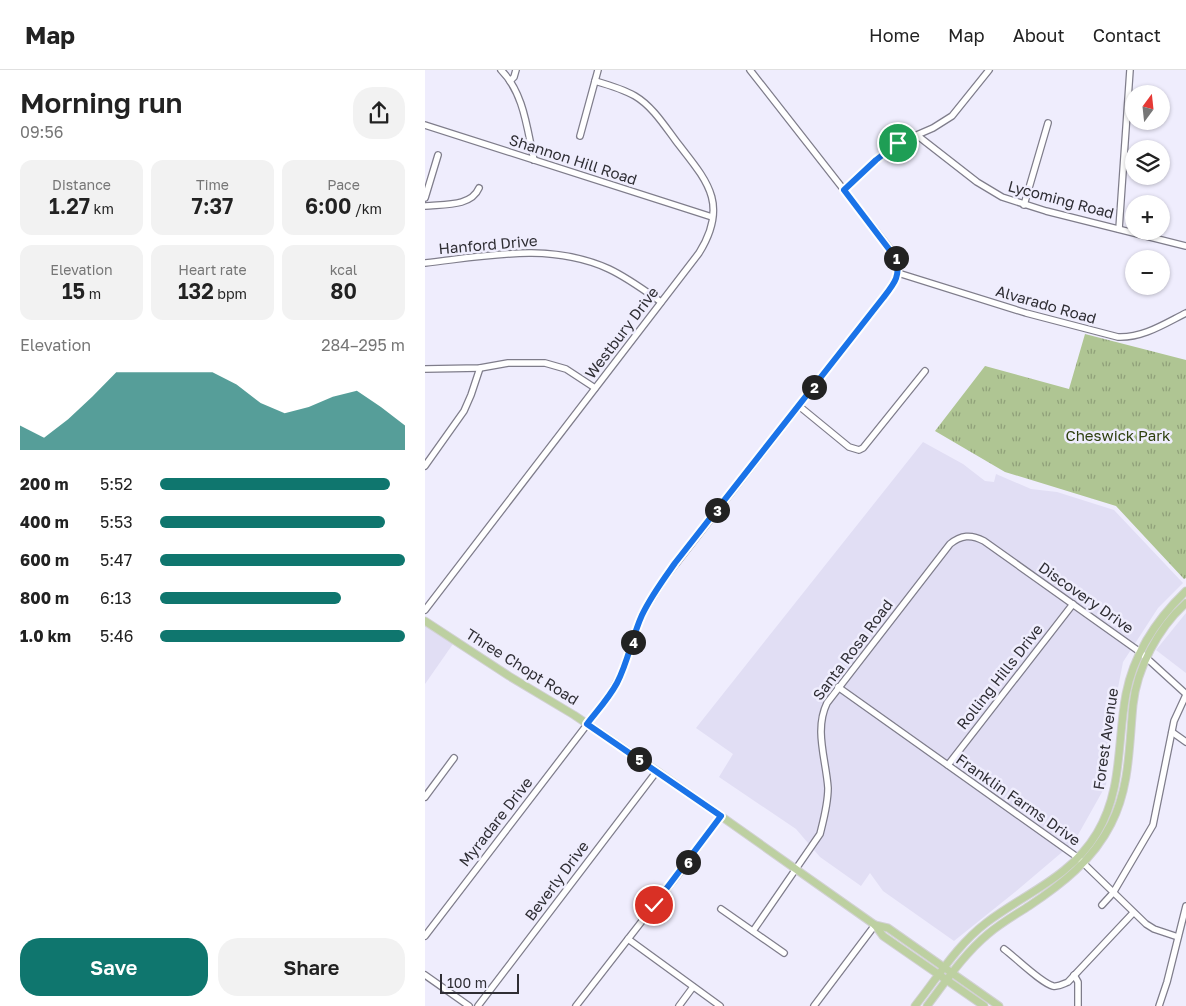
<!DOCTYPE html>
<html lang="en">
<head>
<meta charset="utf-8">
<style>
  :root { --surface:#fff; --page:#f2f2f2; --text:#222; --muted:#767676; --line:#e0e0e0; --accent:#0f766e }
  body { margin:0; font-family:"Golos Text",sans-serif; background:var(--page); color:var(--text); height:100vh; display:flex; flex-direction:column; font-size:19px; white-space:nowrap }
  * { box-sizing:border-box; margin:0 }
  p { font-size:16px; color:var(--muted) }
  .icon { flex:none; width:28px; height:28px; fill:none; stroke:currentColor; stroke-width:2; stroke-linecap:round; stroke-linejoin:round }
  .map { position:relative; flex:1; overflow:hidden }
  .sheet { display:flex; flex-direction:column; background:var(--surface); width:425px }
  .sheet>* { flex:none }
  .needle { width:32px; rotate:15deg }
  .buttons { position:absolute; left:700px; top:15px; display:grid; gap:10px }
  .buttons a { display:grid; place-items:center; width:45px; height:45px; border-radius:50%; background:var(--surface); box-shadow:0 1px 4px #0004; font-size:25px }
  .scale { position:absolute; left:15px; bottom:12px; width:79px; box-sizing:border-box; padding-left:5px; border:2px solid #2f2e34; border-top:0; font-size:14px; line-height:18px; white-space:nowrap; color:#2f2e34; -webkit-text-stroke:4px #efedfd; paint-order:stroke }
  .pin { position:absolute; display:grid; place-items:center; width:42px; height:42px; color:#fff; margin:-21px; border:2px solid #fff; border-radius:50%; box-shadow:0 1px 5px #0007 }
  .km { position:absolute; width:25px; height:25px; margin:-12px; border-radius:50%; background:#222; color:#fff; font-size:14px; line-height:25px; text-align:center }
  .round { display:grid; place-items:center; flex:none; width:52px; height:52px; border-radius:20px; background:var(--page) }
  .head { display:flex; align-items:center; justify-content:space-between; height:85px; padding:0 20px }
  h1 { font-size:28px; font-weight:600; line-height:38px }
  .stats { display:grid; grid-template-columns:repeat(3,1fr); gap:8px; height:85px; padding:5px 20px }
  .stats div { display:grid; align-content:center; border-radius:12px; background:var(--page); text-align:center }
  .stats b { font-size:21px; font-weight:600 }
  .stats small { font-size:14px; font-weight:400 }
  .stats p { font-size:14px }
  .chart { height:140px; padding:10px 20px }
  .chart p { display:flex; justify-content:space-between }
  .chart svg { width:100%; height:90px; margin-top:5px; fill:var(--accent); opacity:.7 }
  .primary-button { display:flex; gap:10px; margin-top:auto; padding:10px 20px }
  .primary-button a { flex:1; height:58px; border-radius:20px; background:var(--accent); color:#fff; font-size:20px; font-weight:600; line-height:58px; text-align:center }
  .primary-button a+a { background:var(--page); color:var(--text) }
  ul { padding:0 20px; list-style:none; font-size:16px }
  li { display:grid; grid-template-columns:80px 60px 1fr; align-items:center; height:38px }
  li i { height:12px; border-radius:6px; background:var(--accent) }
  header { display:flex; align-items:center; gap:30px; box-sizing:border-box; height:70px; padding:0 25px; background:var(--surface); border-bottom:1px solid var(--line) }
  header strong { font-size:24px }
  nav { display:flex; gap:28px; margin-inline-start:auto; font-size:18px }
  main { display:flex; flex:1; min-height:0 }
  .map>svg:first-child { display:block }
  .built { fill:#e1def4 }
  .park { fill:url(#park-tufts) }
  .lines { fill:none; stroke-linecap:round; stroke-linejoin:round }
  .minor-casing { stroke:#7f7d8b; stroke-width:8 }
  .major-casing { stroke:#d1d1d2; stroke-width:9 }
  .minor { stroke:#fff; stroke-width:5.5 }
  .major { stroke:#bdd0a1; stroke-width:7 }
  .route-casing { stroke:#fff; stroke-width:10 }
  .route { stroke:#1a73e8; stroke-width:6 }
  .labels { text-anchor:middle; stroke-width:5; stroke-linejoin:round; paint-order:stroke }
  .street-label { font-size:15px; fill:#2f2e34; stroke:#efedfd }
  .park-label { font-size:15px; fill:#2e400e; stroke:#efedfd }
</style>
</head>
<body>
<header>
<strong>Map</strong>
<nav><a>Home</a><a>Map</a><a>About</a><a>Contact</a></nav>
</header>
<main>
<section class="sheet">
<div class="head"><div><h1>Morning run</h1><p>09:56</p></div><a class="round"><svg class="icon" aria-label="share" viewBox="0 0 24 24"><path d="M12 15V3M7 8l5-5 5 5M5 13v7h14v-7"/></svg></a></div>
<div class="stats">
<div><p>Distance</p><b>1.27<small> km</small></b></div>
<div><p>Time</p><b>7:37</b></div>
<div><p>Pace</p><b>6:00<small> /km</small></b></div>
</div>
<div class="stats">
<div><p>Elevation</p><b>15<small> m</small></b></div>
<div><p>Heart rate</p><b>132<small> bpm</small></b></div>
<div><p>kcal</p><b>80</b></div>
</div>
<div class="chart"><p><span>Elevation</span>284–295 m</p>
<svg viewBox="0 0 160 44" preserveAspectRatio="none"><path d="M0 44V32L10 38L20 29L30 18L40 6L50 6L60 6L70 6L80 6L90 12L100 21L110 26L120 23L130 18L140 15L150 23L160 32V44z"/></svg>
</div>
<ul>
<li><b>200 m</b>5:52<i style="width:94%"></i></li>
<li><b>400 m</b>5:53<i style="width:92%"></i></li>
<li><b>600 m</b>5:47<i style="width:100%"></i></li>
<li><b>800 m</b>6:13<i style="width:74%"></i></li>
<li><b>1.0 km</b>5:46<i style="width:100%"></i></li>
</ul>
<div class="primary-button"><a>Save</a><a>Share</a></div>
</section>
<div class="map">
<svg width="761" height="936" viewBox="0 0 761 936">
  <defs>
    <pattern id="park-tufts" width="24" height="20" patternUnits="userSpaceOnUse" patternTransform="scale(1.25)"><rect width="24" height="20" fill="#afc593"/><path d="M3 7l-1-3M5 7V3M7 7l1-3M15 17l-1-3M17 17v-4M19 17l1-3" fill="none" stroke="#8fa079"/></pattern>
  </defs>
  <rect width="100%" height="100%" fill="#efedfd"/>
  <g class="built">
    <polygon points="498,372 538,394 560,411 569,412 571,404 606,419 632,422 689,440 758,513 733,538 698,592 692,623 681,715 649,772 590,822 529,871 458,821 445,803 436,816 395,787 371,759 294,707 308,684 271,658"/>
    <polygon points="761,543 761,603 731,580"/>
    <polygon points="0,551 30,571 0,614"/>
  </g>
  <polygon class="park" points="660,264 761,290 761,508 759,509 691,436 580,402 510,361 560,296 644,319"/>
  <g class="lines">
    <defs>
      <g id="minor">
        <path d="M76 0C99 23 102 59 109 90"/>
        <polyline points="85,11 89,7 91,0"/>
        <polyline points="0,55 287,147"/>
        <polyline points="155,66 173,0"/>
        <polyline points="493,66 552,112 577,127 621,141 761,176"/>
        <polyline points="419,120 464,79 478,71 508,58 527,46 564,0"/>
        <polyline points="0,128 13,85"/>
        <polyline points="599,135 623,53"/>
        <path d="M0 136C18 134 46 137 54 118"/>
        <polyline points="694,159 705,0"/>
        <path d="M0 193C62 186 125 172 184 199 203 208 219 220 236 232"/>
        <path d="M473 203 601 243 693 267C718 268 739 254 761 243"/>
        <polyline points="0,299 55,298 83,293 120,293 141,299 170,318"/>
        <polyline points="374,336 424,377 434,380 438,378 500,301"/>
        <polyline points="0,396 39,341 46,325 55,298"/>
        <path d="M0 540 274 183C305 133 281 110 251 71 239 55 227 36 210 26 198 19 184 15 170 11"/>
        <polyline points="413,617 652,787 721,854 729,859 753,867"/>
        <polyline points="747,662 761,672"/>
        <polyline points="523,695 648,534"/>
        <polyline points="0,727 29,688"/>
        <polyline points="677,835 688,823 728,755 749,651 761,625"/>
        <polyline points="296,839 359,883"/>
        <path d="M328 861 395 764C399 748 403 734 403 718 401 689 389 660 402 633L525 474C536 465 546 464 559 471L715 582 761 624"/>
        <path d="M0 866 184 626 196 604 217 544 239 509 458 228C472 210 479 201 466 180L325 0"/>
        <polyline points="203,869 295,936"/>
        <path d="M579 879C590 887 616 913 628 916 634 917 638 914 643 912L708 843"/>
        <polyline points="0,905 44,936"/>
        <polyline points="649,905 653,912 653,936"/>
        <polyline points="53,936 232,701"/>
        <polyline points="151,936 259,797 296,746"/>
        <polyline points="254,936 268,917"/>
        <polyline points="389,936 450,855"/>
        <polyline points="734,936 742,912 761,836"/>
      </g>
      <g id="major">
        <polyline points="0,551 84,606 149,645 232,701 450,855 458,866 559,936"/>
        <polyline points="450,855 463,858 574,936"/>
        <path d="M490 936C513 907 532 875 561 853 600 823 645 808 672 763 698 720 692 671 701 624 709 583 732 549 761 521"/>
        <path d="M502 936C521 911 539 884 563 864 576 853 590 845 604 836 637 814 668 790 686 754 705 717 704 676 708 635 712 598 733 558 761 533"/>
      </g>
    </defs>
    <use href="#minor" class="minor-casing"/>
    <use href="#major" class="major-casing"/>
    <use href="#minor" class="minor"/>
    <use href="#major" class="major"/>
  </g>
  <g class="lines">
    <defs>
      <path id="route" d="M229 835 296 746 162 654C172 641 184 628 192 613 203 592 207 567 217 545 226 526 238 510 250 493L458 228C469 214 477 205 470 187L419 120 451 90 473 73"/>
    </defs>
    <use href="#route" class="route-casing"/>
    <use href="#route" class="route"/>
  </g>
  <g class="labels">
    <g class="street-label">
      <text transform="translate(148 90) rotate(18)" y="5">Shannon Hill Road</text>
      <text transform="translate(636 130) rotate(15)" y="5">Lycoming Road</text>
      <text transform="translate(63 175) rotate(-5)" y="5">Hanford Drive</text>
      <text transform="translate(621 235) rotate(16)" y="5">Alvarado Road</text>
      <text transform="translate(197 263) rotate(-53)" y="5">Westbury Drive</text>
      <text transform="translate(661 528) rotate(35)" y="5">Discovery Drive</text>
      <text transform="translate(428 580) rotate(-53)" y="5">Santa Rosa Road</text>
      <text transform="translate(97 597) rotate(32)" y="5">Three Chopt Road</text>
      <text transform="translate(575 607) rotate(-52)" y="5">Rolling Hills Drive</text>
      <text transform="translate(681 669) rotate(-82)" y="5">Forest Avenue</text>
      <text transform="translate(593 730) rotate(35)" y="5">Franklin Farms Drive</text>
      <text transform="translate(71 752) rotate(-52)" y="5">Myradare Drive</text>
      <text transform="translate(132 811) rotate(-53)" y="5">Beverly Drive</text>
    </g>
    <g class="park-label">
      <text x="693" y="371">Cheswick Park</text>
    </g>
  </g>
</svg>
<div class="buttons">
<a><svg class="needle" viewBox="-14 -14 28 28"><path d="M0-13l5 13h-10z" fill="#e53935"/><path d="M0 13l5-13h-10z" fill="#767676"/></svg></a>
<a><svg class="icon" aria-label="layers" viewBox="0 0 24 24"><path d="M12 4l9 5-9 5-9-5zM3 14l9 5 9-5"/></svg></a>
<a>+</a>
<a>−</a>
</div>
<div class="scale">100 m</div>
<div class="pin" style="left:473px;top:73px;background:#1e9e55"><svg class="icon" aria-label="arrive" viewBox="0 0 24 24"><path d="M6 21V4h12l-3 4 3 4H6"/></svg></div>
<div class="pin" style="left:229px;top:835px;background:#d93025"><svg class="icon" aria-label="check" viewBox="0 0 24 24"><path d="M5 12l5 5 9-10"/></svg></div>
<b class="km" style="left:471px;top:188px">1</b>
<b class="km" style="left:389px;top:317px">2</b>
<b class="km" style="left:292px;top:440px">3</b>
<b class="km" style="left:208px;top:572px">4</b>
<b class="km" style="left:214px;top:689px">5</b>
<b class="km" style="left:263px;top:792px">6</b>
</div>
</main>
</body>
</html>
